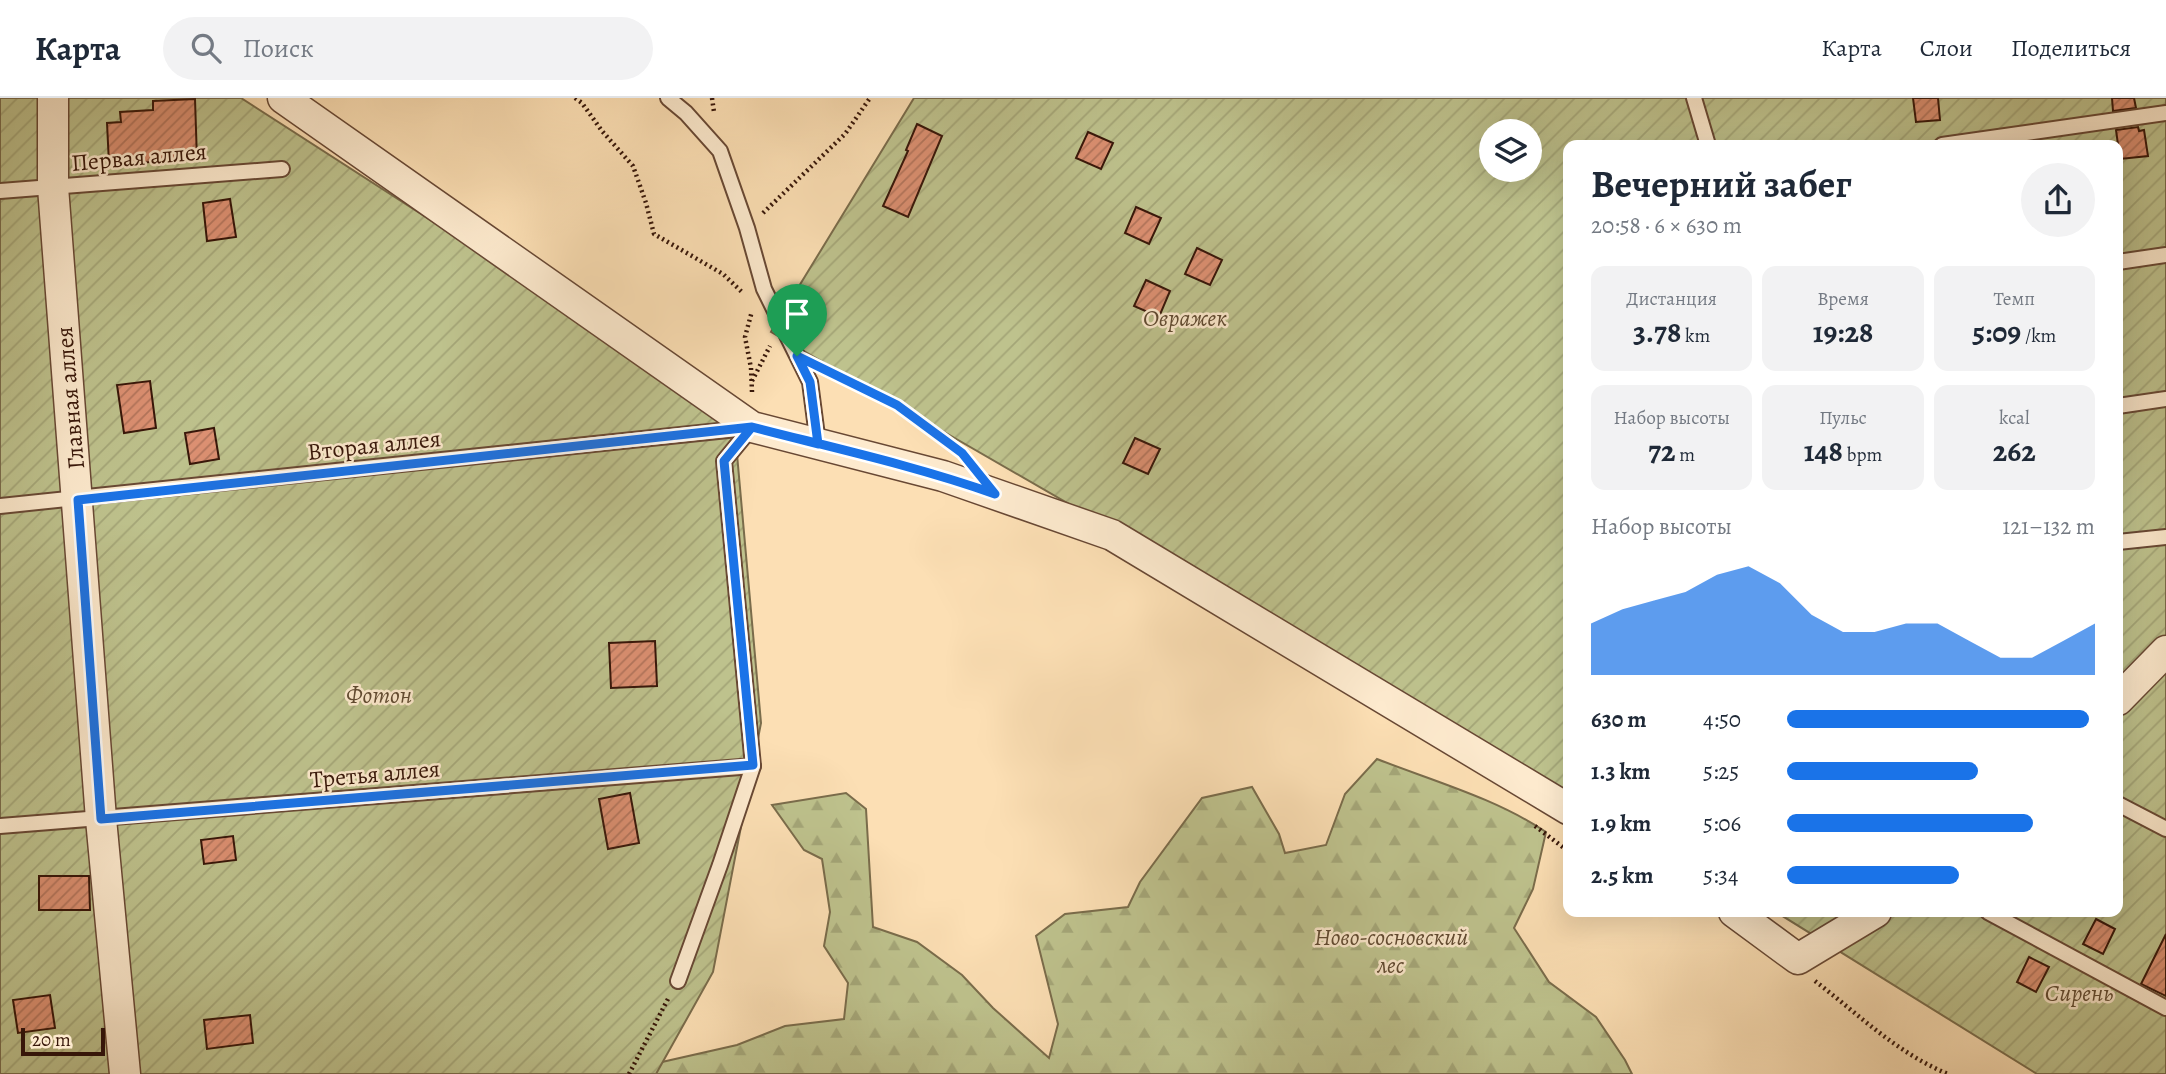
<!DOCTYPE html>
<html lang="ru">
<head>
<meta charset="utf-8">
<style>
  :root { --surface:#fff; --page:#f2f2f3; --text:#1f2937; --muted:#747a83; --line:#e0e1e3; --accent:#1a73e8 }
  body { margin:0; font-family:Alegreya,serif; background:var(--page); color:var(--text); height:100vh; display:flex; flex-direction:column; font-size:26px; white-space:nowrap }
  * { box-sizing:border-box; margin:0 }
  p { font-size:23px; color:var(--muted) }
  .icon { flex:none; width:38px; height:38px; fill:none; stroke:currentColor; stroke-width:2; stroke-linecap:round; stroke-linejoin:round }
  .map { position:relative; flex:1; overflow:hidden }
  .sheet { position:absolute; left:1563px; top:42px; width:560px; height:777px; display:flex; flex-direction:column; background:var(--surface); border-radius:14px; box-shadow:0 7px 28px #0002 }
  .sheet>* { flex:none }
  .tools { position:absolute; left:1479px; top:21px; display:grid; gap:14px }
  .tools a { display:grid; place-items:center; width:63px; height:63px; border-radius:50%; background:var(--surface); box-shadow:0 7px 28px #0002; font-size:35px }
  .scale { position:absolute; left:21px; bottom:18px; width:84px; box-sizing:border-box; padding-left:7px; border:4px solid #371609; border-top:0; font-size:19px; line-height:24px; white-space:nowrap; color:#371609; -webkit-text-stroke:5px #fdeace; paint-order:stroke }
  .pin { position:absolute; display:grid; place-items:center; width:60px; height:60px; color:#fff; margin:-72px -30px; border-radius:50% 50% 50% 0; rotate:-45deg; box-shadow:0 0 7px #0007 }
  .pin .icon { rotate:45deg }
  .round { display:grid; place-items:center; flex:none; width:74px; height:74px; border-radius:37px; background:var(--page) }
  .overview { display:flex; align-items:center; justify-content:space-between; height:119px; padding:0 28px }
  h1 { font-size:38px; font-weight:700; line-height:52px }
  .stats { display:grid; grid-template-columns:repeat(3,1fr); gap:10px; height:119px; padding:7px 28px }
  .stats div { display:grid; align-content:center; border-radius:14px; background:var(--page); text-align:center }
  .stats b { font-size:30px; font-weight:700 }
  .stats small { font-size:19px; font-weight:400 }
  .stats p { font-size:19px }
  .chart { height:196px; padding:14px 28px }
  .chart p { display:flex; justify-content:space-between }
  .chart svg { width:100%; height:126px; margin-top:7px; fill:var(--accent); opacity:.7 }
  ul { padding:0 28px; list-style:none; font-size:23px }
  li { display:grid; grid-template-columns:112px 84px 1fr; align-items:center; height:52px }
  li i { height:18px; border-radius:9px; background:var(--accent) }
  header { display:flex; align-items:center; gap:42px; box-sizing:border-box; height:98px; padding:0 35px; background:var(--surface); border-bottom:2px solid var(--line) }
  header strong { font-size:33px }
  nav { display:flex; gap:38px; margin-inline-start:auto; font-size:24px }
  .search { width:490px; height:63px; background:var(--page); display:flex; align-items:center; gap:18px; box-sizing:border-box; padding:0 24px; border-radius:38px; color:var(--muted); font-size:26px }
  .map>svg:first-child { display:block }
  .forest { fill:url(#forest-firs); stroke:#7a6c4b; stroke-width:2 }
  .garden { fill:url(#garden-furrows); stroke:#7a6c4b; stroke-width:2; fill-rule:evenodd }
  .building { fill:url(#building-hatch); stroke:#371609; stroke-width:2 }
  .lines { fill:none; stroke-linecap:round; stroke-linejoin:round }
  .lane-casing { stroke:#684834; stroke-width:18 }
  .street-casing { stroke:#684834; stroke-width:33 }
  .path { stroke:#371609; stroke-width:4.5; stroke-dasharray:2 3.5; stroke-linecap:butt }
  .lane { stroke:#fdeace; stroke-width:14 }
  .street { stroke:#fdeace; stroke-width:30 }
  .route-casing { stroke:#fff; stroke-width:14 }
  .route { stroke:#1a73e8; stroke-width:9 }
  .labels { text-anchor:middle; stroke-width:5; stroke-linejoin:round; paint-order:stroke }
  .street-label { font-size:24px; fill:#371609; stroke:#fdeace }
  .park-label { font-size:24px; font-style:italic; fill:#604a31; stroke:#fdeace }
</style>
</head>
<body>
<header>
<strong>Карта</strong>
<div class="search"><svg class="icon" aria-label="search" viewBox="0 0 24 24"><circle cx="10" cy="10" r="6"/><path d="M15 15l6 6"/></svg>Поиск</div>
<nav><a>Карта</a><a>Слои</a><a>Поделиться</a></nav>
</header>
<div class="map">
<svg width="2166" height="976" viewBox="0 0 2166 976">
  <defs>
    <pattern id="forest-firs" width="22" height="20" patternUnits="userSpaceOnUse" patternTransform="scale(1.75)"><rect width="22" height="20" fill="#bec28d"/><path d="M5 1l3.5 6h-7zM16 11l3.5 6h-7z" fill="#a4a678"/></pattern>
    <pattern id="garden-furrows" width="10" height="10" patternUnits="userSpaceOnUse" patternTransform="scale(1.75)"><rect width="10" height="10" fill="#bec28d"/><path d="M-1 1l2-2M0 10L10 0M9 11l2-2" fill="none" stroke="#a4a678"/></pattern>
    <pattern id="building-hatch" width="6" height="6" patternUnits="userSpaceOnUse" patternTransform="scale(1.75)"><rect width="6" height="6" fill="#dc9072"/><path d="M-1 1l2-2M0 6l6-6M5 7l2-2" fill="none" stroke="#b3755c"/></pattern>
  </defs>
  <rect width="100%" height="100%" fill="#fcdfb4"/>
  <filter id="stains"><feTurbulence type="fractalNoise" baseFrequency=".00286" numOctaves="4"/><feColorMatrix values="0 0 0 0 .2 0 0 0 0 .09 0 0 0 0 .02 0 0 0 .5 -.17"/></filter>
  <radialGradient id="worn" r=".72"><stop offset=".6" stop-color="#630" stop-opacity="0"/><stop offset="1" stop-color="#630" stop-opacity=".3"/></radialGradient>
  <path class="forest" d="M1377 661C1433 683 1495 700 1546 734L1533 791 1514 830 1549 884 1596 919 1625 962 1632 976H642L662 964 737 947 785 928 844 921 848 885 824 848 830 814 822 761 804 752 772 707 846 695 866 711 873 829 917 844 962 877 993 910 1049 960 1058 926 1036 838 1065 816 1128 809 1140 784 1202 700 1252 689 1279 736 1285 755 1326 747 1345 696Z"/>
  <g class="garden">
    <polygon points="0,0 241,0 752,329 736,345 761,625 713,874 656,976 0,976"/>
    <path d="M914 0H2166V976H2037L1776 814H2118V47H1568V694L771 234ZM1491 33H1530V72H1491Z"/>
  </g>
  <g class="building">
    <polygon points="1913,0 1938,0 1940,22 1916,24"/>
    <polygon points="2112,0 2134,0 2136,10 2113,13"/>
    <polygon points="195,1 197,62 109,66 107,25 121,24 120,14 153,12 153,3"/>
    <polygon points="917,26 942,38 908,119 883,108 908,53 906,52"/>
    <polygon points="2138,29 2139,33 2144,32 2148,58 2120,61 2116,32"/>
    <polygon points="1088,34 1113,45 1101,71 1076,60"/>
    <polygon points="230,101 236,139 207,143 203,105"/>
    <polygon points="1136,109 1161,120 1149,146 1125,135"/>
    <polygon points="1197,150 1222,162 1210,187 1185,176"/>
    <polygon points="1146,182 1170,193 1159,219 1134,208"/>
    <polygon points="150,283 156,330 124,335 117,287"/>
    <polygon points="214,330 219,361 190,366 185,335"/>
    <polygon points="1135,340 1160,351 1148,376 1123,365"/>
    <polygon points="655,543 657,588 611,590 609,545"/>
    <polygon points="630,695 639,745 608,751 599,701"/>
    <polygon points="233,738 236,762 204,766 201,742"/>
    <polygon points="39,778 89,778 90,812 39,812"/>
    <polygon points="2096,821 2115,831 2103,856 2083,846"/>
    <polygon points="2166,836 2166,898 2141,886"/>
    <polygon points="2029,859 2049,869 2036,894 2017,884"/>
    <polygon points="50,897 55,930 18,935 13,902"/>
    <polygon points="250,917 253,945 207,951 204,922"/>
  </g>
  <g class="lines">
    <defs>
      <g id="lane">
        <polyline points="668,0 686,15 720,53 747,130 764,191 810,284 818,346"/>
        <polyline points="1694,0 1708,47"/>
        <polyline points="1942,47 2166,15"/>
        <polyline points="0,93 282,71"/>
        <polyline points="2118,164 2166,157"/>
        <polyline points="2118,308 2166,301"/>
        <polyline points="0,408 747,330"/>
        <polyline points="2118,444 2166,439"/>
        <polyline points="2118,706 2166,731"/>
        <polyline points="0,728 753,668"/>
        <polyline points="1988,814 2166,910"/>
        <polyline points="678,883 720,767 753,668 724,363 752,329"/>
      </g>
      <g id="street">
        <polyline points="53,0 53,89 101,721 125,976"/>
        <polyline points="283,0 752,329 943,378 1112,437 1568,711"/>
        <polyline points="2118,602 2166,553"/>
        <polyline points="1734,814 1798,861 1876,814"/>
      </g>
    </defs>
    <use href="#lane" class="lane-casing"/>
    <use href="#street" class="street-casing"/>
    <g class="path">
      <polyline points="575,0 582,5 602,33 633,68 646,105 654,136 723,176 743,195"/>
      <polyline points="712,0 714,14"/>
      <polyline points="763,115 845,36 870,0"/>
      <polyline points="829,275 897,307 956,350"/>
      <polyline points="752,283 770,248"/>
      <polyline points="752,294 751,270 745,239 752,213"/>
      <polyline points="1535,728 1568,753"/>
      <path d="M1815 883C1858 916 1897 955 1948 976"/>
      <polyline points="629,976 669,899"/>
    </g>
    <use href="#lane" class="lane"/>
    <use href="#street" class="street"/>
  </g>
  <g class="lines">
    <defs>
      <path id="route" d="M797 258 810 284 818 346 752 329 78 402 101 721 753 667 724 363 752 329C834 350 916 368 995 396L962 355 897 307 797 258"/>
    </defs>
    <use href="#route" class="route-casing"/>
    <use href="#route" class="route"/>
  </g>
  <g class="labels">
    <g class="street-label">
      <text transform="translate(139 59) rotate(-5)" y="8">Первая аллея</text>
      <text transform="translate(70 300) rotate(-95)" y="8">Главная аллея</text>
      <text transform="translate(374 347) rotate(-6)" y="8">Вторая аллея</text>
      <text transform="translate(375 676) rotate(-5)" y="8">Третья аллея</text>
    </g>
    <g class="park-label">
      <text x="1185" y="228">Овражек</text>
      <text x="379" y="605">Фотон</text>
      <text x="1391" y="847">Ново-сосновский<tspan x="1391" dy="28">лес</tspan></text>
      <text x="2079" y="903">Сирень</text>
    </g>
  </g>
  <rect width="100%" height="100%" filter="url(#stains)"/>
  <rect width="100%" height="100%" fill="url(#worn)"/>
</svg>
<div class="tools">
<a><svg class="icon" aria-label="layers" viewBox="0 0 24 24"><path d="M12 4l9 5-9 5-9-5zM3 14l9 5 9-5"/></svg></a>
</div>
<div class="scale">20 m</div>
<div class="pin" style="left:797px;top:258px;background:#1e9e55"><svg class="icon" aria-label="arrive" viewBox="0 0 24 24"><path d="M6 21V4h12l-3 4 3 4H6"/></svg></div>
<section class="sheet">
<div class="overview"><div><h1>Вечерний забег</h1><p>20:58 · 6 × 630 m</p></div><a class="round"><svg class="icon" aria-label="share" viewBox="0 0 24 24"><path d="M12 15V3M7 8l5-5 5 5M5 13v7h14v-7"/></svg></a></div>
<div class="stats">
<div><p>Дистанция</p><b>3.78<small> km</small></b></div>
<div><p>Время</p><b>19:28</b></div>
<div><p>Темп</p><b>5:09<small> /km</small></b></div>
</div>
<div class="stats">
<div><p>Набор высоты</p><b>72<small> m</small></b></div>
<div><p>Пульс</p><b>148<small> bpm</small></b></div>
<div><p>kcal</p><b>262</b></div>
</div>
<div class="chart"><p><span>Набор высоты</span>121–132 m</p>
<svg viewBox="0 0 160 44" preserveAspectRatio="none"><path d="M0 44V26L10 21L20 18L30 15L40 9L50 6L60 12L70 23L80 29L90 29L100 26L110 26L120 32L130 38L140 38L150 32L160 26V44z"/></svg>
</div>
<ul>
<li><b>630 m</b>4:50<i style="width:98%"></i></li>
<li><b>1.3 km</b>5:25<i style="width:62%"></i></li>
<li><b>1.9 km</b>5:06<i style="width:80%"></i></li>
<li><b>2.5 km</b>5:34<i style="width:56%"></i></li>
</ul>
</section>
</div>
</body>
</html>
